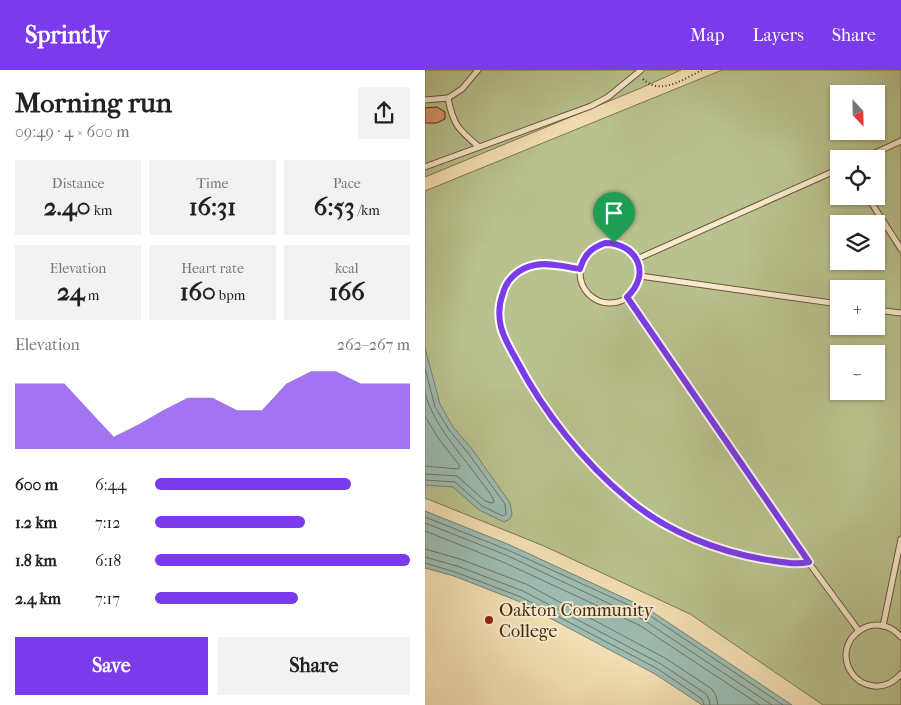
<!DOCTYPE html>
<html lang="en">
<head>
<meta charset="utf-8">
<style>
  :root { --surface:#fff; --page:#f2f2f2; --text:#222; --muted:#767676; --accent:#7c3aed }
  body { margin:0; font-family:"IM FELL French Canon",serif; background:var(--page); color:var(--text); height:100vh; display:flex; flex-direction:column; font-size:19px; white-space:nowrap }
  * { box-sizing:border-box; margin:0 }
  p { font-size:16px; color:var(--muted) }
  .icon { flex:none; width:28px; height:28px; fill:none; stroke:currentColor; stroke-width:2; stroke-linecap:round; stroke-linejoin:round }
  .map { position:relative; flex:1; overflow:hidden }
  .panel { display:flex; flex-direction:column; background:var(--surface); width:425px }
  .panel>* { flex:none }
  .needle { width:32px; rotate:158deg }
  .controls { position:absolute; left:405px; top:15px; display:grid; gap:10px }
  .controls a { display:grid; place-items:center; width:55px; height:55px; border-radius:0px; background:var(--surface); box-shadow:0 1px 4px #0004; font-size:25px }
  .pin { position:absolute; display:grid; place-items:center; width:42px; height:42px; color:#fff; margin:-51px -21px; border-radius:50% 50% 50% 0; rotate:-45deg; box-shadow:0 0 5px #0007 }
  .pin .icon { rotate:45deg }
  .round { display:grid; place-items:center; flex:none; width:52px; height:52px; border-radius:0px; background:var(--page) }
  .headline { display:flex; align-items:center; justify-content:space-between; height:85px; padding:0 15px }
  h1 { font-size:28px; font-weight:700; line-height:38px }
  .metrics { display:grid; grid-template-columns:repeat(3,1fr); gap:8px; height:85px; padding:5px 15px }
  .metrics div { display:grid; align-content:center; border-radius:0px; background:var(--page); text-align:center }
  .metrics b { font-size:25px; font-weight:700 }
  .metrics small { font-size:14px; font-weight:400 }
  .metrics p { font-size:14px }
  .chart { height:140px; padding:10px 15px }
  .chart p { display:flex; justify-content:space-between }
  .chart svg { width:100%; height:90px; margin-top:5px; fill:var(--accent); opacity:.7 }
  .button { display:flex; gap:10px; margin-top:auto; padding:10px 15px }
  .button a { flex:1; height:58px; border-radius:0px; background:var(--accent); color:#fff; font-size:20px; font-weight:700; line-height:58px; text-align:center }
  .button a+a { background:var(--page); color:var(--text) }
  ul { padding:0 15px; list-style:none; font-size:16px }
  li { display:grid; grid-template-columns:80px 60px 1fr; align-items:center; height:38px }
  li i { height:12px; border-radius:6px; background:var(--accent) }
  header { display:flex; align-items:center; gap:30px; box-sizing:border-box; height:70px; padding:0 25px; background:var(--accent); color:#fff }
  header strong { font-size:24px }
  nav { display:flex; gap:28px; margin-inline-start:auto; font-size:18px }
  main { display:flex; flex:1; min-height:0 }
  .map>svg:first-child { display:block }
  .green { fill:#b9c28e; stroke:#7e7650; fill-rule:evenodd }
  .water { fill:#9cbcb2; stroke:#798172 }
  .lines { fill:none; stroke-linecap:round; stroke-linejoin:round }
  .shore { stroke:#707262; stroke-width:1 }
  .building { fill:#d99769; stroke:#442911 }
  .service-casing { stroke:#70563a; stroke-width:7 }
  .path { stroke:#442911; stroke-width:2; stroke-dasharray:1 2.5; stroke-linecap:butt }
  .service { stroke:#f7eace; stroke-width:5 }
  .route-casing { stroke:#fff; stroke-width:10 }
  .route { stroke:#7c3aed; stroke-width:6 }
  .poi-dot { fill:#8f2418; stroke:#f7eace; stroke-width:2 }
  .labels { text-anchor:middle; stroke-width:4; stroke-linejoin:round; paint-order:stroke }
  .poi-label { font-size:18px; fill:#442911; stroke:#f7eace; text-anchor:start }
</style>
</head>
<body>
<header>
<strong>Sprintly</strong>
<nav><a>Map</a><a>Layers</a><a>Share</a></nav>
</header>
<main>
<section class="panel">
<div class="headline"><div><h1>Morning run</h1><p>09:49 · 4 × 600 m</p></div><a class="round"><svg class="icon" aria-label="share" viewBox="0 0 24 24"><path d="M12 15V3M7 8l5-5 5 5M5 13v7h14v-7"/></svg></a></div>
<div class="metrics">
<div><p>Distance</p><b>2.40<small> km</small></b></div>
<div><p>Time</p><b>16:31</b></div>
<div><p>Pace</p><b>6:53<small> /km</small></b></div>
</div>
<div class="metrics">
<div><p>Elevation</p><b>24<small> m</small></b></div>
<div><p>Heart rate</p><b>160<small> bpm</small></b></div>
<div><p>kcal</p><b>166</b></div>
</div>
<div class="chart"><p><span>Elevation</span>262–267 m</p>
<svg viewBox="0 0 160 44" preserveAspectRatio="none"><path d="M0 44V12L10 12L20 12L30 25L40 38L50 32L60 25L70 19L80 19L90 25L100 25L110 12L120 6L130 6L140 12L150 12L160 12V44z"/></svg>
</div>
<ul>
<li><b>600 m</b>6:44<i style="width:77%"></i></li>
<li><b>1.2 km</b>7:12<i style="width:59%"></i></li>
<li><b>1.8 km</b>6:18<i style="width:100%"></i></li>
<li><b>2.4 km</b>7:17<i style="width:56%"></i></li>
</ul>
<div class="button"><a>Save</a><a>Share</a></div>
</section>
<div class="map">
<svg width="476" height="635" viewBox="0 0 476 635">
  <rect width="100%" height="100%" fill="#f3dfb4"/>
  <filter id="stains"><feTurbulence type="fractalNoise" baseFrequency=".004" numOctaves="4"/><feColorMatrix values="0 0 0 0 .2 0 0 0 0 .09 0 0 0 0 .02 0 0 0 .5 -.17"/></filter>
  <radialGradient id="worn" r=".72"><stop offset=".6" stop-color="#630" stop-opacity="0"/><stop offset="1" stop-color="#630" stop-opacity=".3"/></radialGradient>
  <g class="green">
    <polygon points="0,0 256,0 216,18 0,107"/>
    <path d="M297 0H476V635H398L265 544 119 476 0 428V121ZM414 24H451V61H414ZM414 89H451V126H414ZM414 154H451V191H414ZM414 219H451V256H414ZM414 284H451V321H414Z"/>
  </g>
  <g class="water">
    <polygon points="0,278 15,334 28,357 47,379 85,433 87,444 85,449 79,452 54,440 28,417 0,415"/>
    <polygon points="0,441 85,475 223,539 367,635 277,635 230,604 93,531 29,506 0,498"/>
  </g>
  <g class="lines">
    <g class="shore">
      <polyline points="0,298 10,337 24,360 43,383 80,434 81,444 78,446 57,436 30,412 0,410"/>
      <path d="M0 323C9 356 34 381 54 409 59 416 67 424 69 432L67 433 60 431 32 406 0 404"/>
      <polyline points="0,346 13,368 35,396 33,399 0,396"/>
      <polyline points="0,447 83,480 221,543 358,635"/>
      <polyline points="0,453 81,485 217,549 347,635"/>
      <polyline points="0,461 78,492 214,555 335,635"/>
      <polyline points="0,479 35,489 101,514 240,588 287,619 291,626 293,635"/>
      <polyline points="0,487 32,496 98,521 236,594 281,624 284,629 285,635"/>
      <polyline points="0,493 30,502 96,527 233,599 277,629 279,635"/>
    </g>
  </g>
  <polygon class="building" points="12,37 20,42 20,49 12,53 0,53 0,38"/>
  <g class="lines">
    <defs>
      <g id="service">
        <path d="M23 28C28 55 34 60 54 77"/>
        <polyline points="0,30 23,28 37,19 53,0"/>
        <polyline points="437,89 476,71"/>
        <polyline points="0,97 166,36 183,27 216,0"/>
        <polyline points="442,126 476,179"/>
        <circle cx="185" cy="203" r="30"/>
        <polyline points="212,189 414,99"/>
        <path d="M155 199C141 197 124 192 110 195 98 197 86 205 81 216 74 228 72 244 76 257 79 269 86 280 92 291 118 341 159 393 203 429 242 462 293 482 343 490 358 492 370 495 384 493L434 561"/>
        <polyline points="215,206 414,234"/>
        <polyline points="203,227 384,493"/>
        <polyline points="451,240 476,243"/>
        <polyline points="458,556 476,469"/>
        <path d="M476 567C451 537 406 569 426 602 431 610 440 615 449 616 460 617 469 612 476 604"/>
      </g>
    </defs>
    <use href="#service" class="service-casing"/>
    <path class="path" d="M218 9C235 26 259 9 277 0"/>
    <use href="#service" class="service"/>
  </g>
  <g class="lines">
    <defs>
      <path id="route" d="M180 173C212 173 227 204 202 227L384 492C370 495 358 492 343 490 293 482 242 462 203 429 159 393 118 341 92 291 86 280 79 269 76 257 73 245 74 234 78 223 82 208 95 198 110 195 124 192 141 197 155 199 159 185 166 178 180 173Z"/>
    </defs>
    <use href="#route" class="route-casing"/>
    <use href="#route" class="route"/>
  </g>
  <circle class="poi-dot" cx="64" cy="550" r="5"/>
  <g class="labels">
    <g class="poi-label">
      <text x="74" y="546">Oakton Community<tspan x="74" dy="21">College</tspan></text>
    </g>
  </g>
  <rect width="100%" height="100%" filter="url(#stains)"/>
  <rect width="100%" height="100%" fill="url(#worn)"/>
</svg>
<div class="controls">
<a><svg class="needle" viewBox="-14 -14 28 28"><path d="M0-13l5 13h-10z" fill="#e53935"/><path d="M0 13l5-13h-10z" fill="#767676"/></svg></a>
<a><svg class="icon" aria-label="locate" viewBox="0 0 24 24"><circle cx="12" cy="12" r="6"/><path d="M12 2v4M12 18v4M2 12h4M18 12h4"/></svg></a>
<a><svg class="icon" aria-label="layers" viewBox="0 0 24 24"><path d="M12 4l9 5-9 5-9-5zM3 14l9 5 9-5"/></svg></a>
<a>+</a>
<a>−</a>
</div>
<div class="pin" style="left:189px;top:173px;background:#1e9e55"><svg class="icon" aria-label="arrive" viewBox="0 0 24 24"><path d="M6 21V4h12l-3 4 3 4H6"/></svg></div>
</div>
</main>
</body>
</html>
